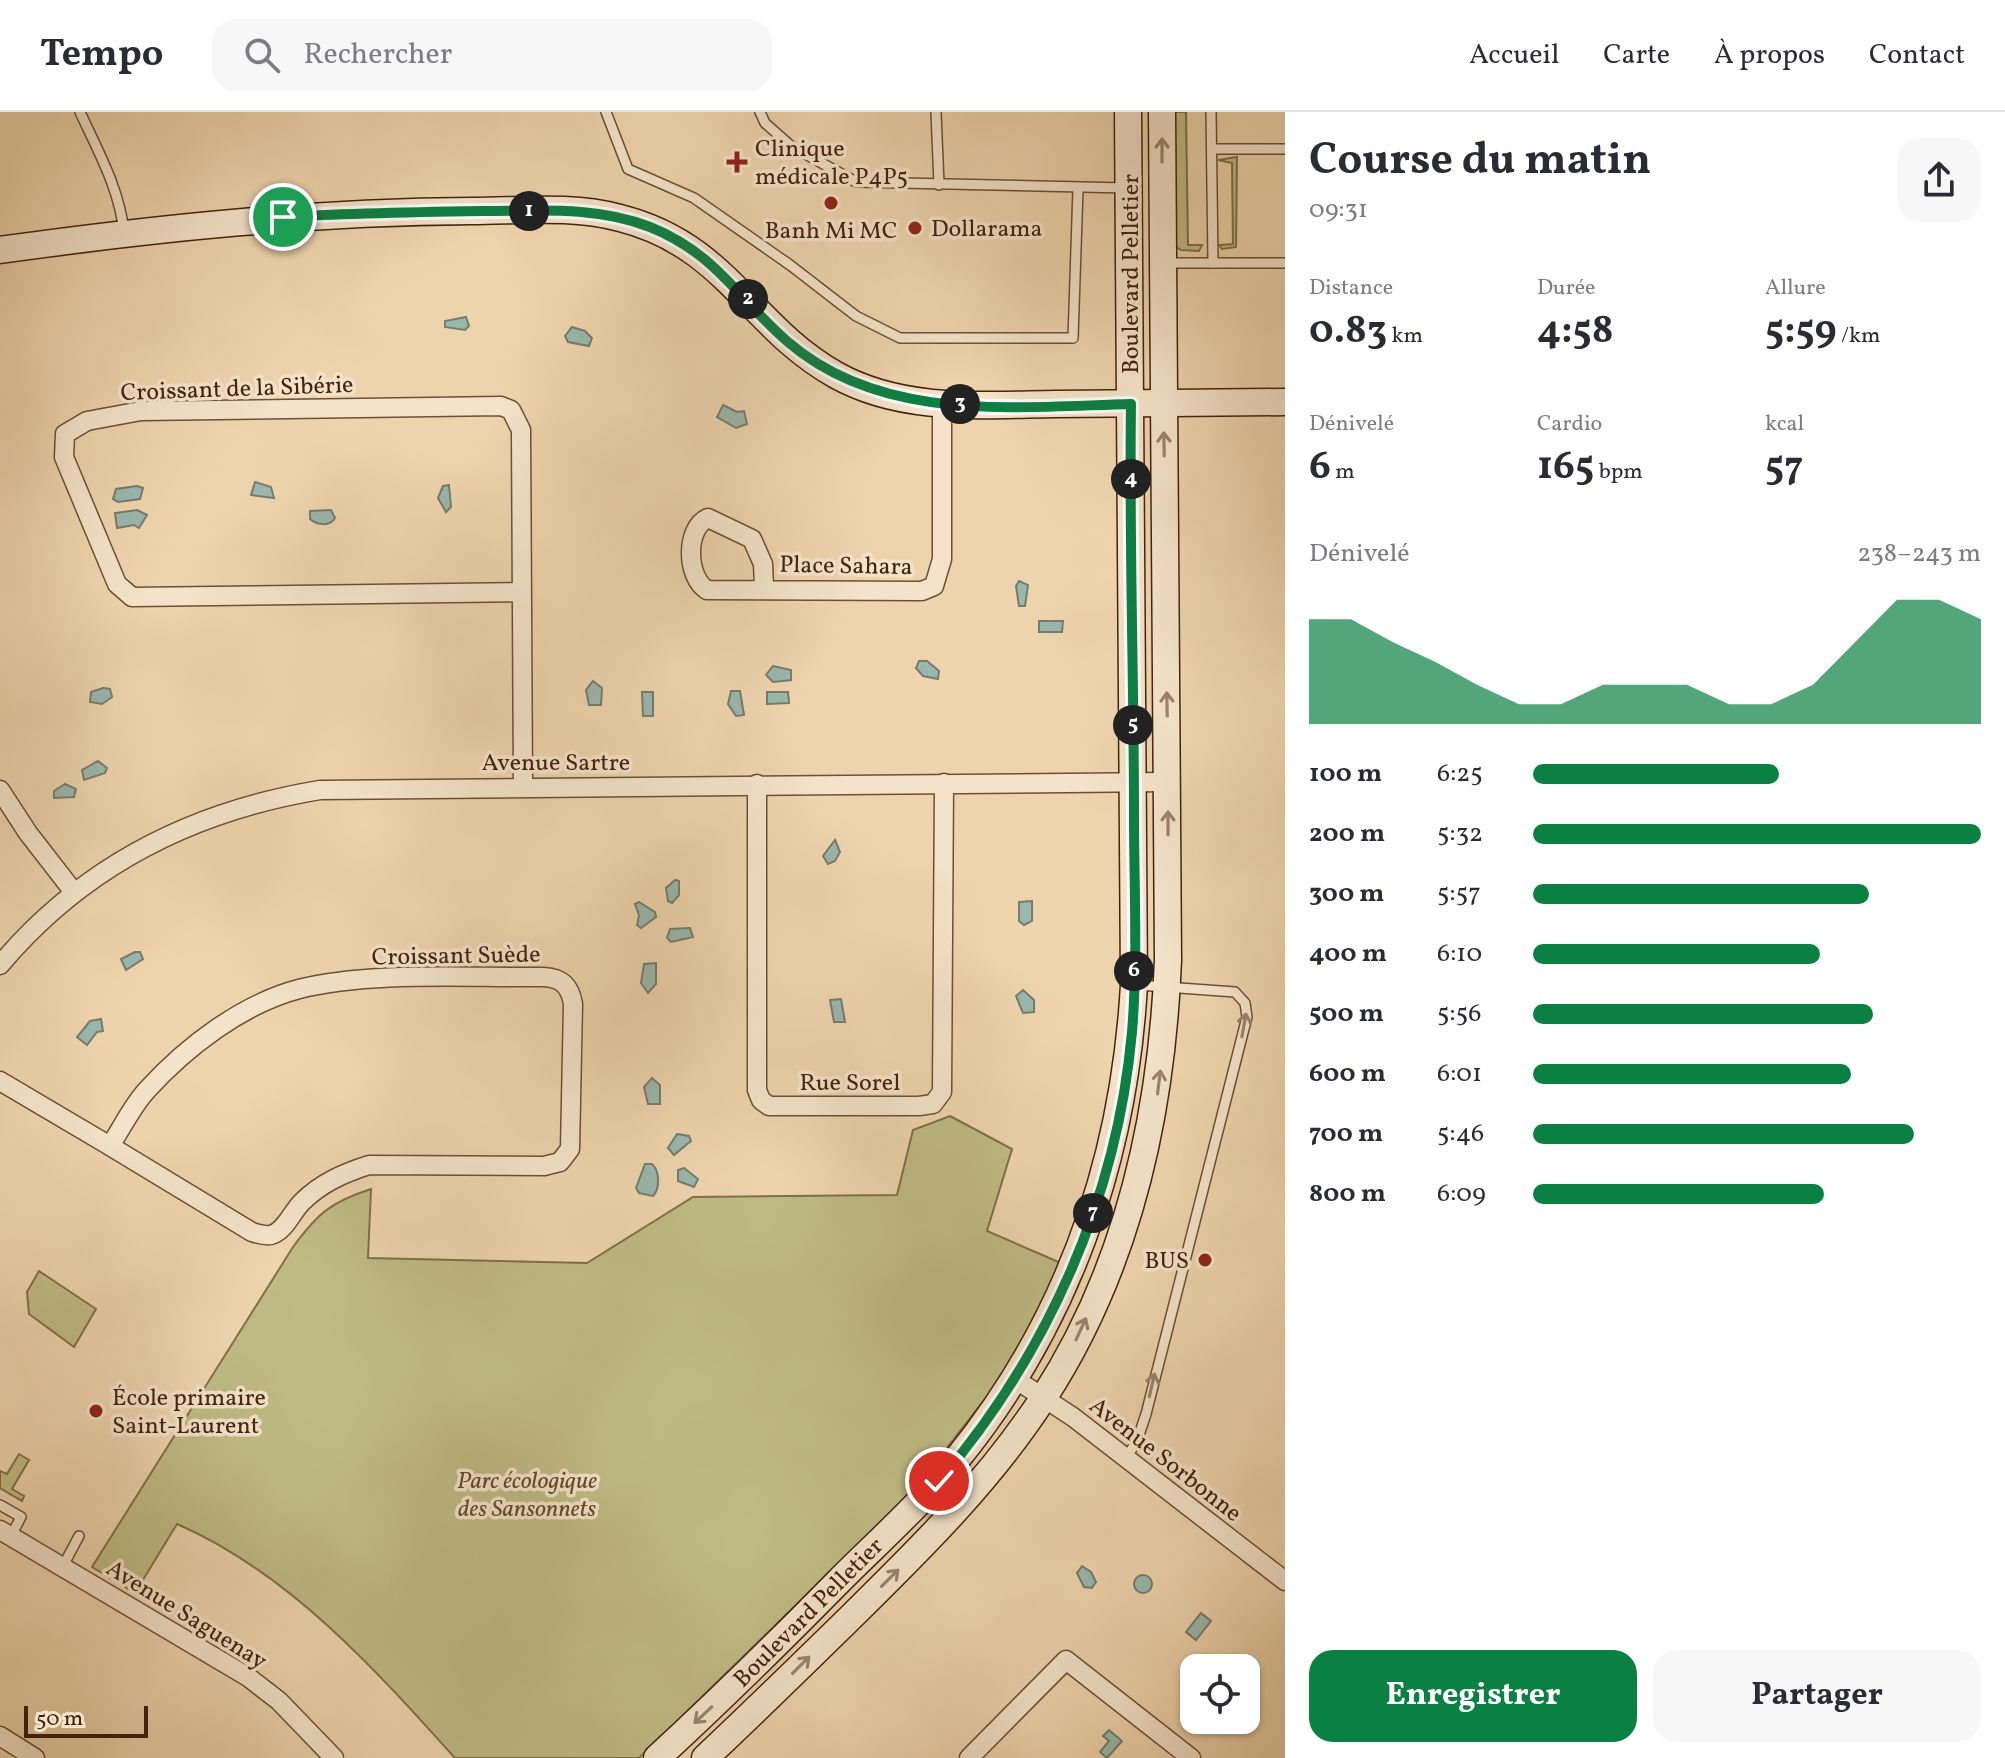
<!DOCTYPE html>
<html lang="fr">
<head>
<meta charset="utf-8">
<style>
  :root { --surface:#fff; --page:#f7f7f7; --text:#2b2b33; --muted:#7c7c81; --line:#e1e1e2; --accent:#0b8043 }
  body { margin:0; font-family:Vollkorn,serif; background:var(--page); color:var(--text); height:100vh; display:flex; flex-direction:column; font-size:30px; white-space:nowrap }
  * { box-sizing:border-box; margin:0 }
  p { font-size:26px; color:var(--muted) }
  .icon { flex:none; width:44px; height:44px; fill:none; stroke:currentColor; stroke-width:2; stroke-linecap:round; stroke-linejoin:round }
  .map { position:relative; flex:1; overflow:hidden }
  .drawer { display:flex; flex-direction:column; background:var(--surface); width:720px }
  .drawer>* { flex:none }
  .fabs { position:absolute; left:1180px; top:1542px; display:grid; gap:16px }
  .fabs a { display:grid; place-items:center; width:80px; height:80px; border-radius:16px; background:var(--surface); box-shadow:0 2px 6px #0004; font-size:40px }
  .scale { position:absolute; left:24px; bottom:20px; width:124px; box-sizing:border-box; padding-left:8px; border:4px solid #44230e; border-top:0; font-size:22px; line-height:28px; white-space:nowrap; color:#44230e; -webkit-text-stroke:6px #f4e3ca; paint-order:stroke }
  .pin { position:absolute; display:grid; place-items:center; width:68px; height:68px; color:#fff; margin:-34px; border:4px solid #fff; border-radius:50%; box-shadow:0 2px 8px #0007 }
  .km { position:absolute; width:40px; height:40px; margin:-20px; border-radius:50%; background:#222; color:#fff; font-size:22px; line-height:40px; text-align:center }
  .round { display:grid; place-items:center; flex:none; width:84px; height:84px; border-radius:24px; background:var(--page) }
  .overview { display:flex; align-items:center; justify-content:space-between; height:136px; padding:0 24px }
  h1 { font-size:44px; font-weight:700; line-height:60px }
  .figures { display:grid; grid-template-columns:repeat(3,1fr); gap:12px; height:136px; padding:8px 24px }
  .figures div { display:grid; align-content:center }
  .figures b { font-size:40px; font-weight:700 }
  .figures small { font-size:22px; font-weight:400 }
  .figures p { font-size:22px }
  .chart { height:224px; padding:16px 24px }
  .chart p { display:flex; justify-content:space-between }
  .chart svg { width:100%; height:144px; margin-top:8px; fill:var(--accent); opacity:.7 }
  .primary-button { display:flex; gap:16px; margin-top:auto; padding:16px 24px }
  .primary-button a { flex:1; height:92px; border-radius:24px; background:var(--accent); color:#fff; font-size:32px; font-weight:700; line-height:92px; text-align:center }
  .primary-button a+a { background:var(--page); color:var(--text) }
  ul { padding:0 24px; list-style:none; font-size:26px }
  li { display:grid; grid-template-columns:128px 96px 1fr; align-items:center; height:60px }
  li i { height:20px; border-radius:10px; background:var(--accent) }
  header { display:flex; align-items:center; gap:48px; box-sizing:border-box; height:112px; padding:0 40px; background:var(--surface); border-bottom:2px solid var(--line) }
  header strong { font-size:38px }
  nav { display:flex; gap:44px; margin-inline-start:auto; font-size:28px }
  .search { width:560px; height:72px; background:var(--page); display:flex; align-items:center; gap:20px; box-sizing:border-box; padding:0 28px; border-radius:24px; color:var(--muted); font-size:30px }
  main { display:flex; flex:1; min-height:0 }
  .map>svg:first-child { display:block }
  .green { fill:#bfbb85; stroke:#826f4a; stroke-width:2 }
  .water { fill:#99b8ae; stroke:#777c6e; stroke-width:2 }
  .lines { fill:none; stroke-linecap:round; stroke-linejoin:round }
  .lane-casing { stroke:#6e4f36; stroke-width:12 }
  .street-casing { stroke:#6e4f36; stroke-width:21 }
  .secondary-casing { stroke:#44230e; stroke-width:29 }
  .lane { stroke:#f4e3ca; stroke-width:9 }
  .street { stroke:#f4e3ca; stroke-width:18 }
  .secondary { stroke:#f4e3ca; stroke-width:26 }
  .oneway { stroke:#9c836c }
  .route-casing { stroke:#fff; stroke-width:16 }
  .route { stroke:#0b8043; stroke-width:10 }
  .poi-dot { fill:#8f2418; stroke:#f4e3ca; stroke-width:3 }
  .labels { text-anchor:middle; stroke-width:7; stroke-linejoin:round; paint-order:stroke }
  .poi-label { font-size:24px; fill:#44230e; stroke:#f4e3ca; text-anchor:start }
  .street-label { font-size:24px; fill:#44230e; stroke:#f4e3ca }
  .park-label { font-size:24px; font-style:italic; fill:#63492c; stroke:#f4e3ca }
</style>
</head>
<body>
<header>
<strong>Tempo</strong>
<div class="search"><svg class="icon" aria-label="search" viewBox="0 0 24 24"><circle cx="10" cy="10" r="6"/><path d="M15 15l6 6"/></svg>Rechercher</div>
<nav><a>Accueil</a><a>Carte</a><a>À propos</a><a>Contact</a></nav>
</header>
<main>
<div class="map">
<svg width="1285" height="1646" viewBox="0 0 1285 1646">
  <rect width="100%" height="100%" fill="#eed4ad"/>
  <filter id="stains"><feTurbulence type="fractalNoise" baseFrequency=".0025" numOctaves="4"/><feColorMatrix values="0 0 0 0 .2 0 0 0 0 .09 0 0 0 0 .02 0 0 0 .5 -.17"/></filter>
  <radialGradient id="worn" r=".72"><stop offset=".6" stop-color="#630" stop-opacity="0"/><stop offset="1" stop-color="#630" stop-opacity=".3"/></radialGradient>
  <g class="green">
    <polygon points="1172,0 1186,0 1188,133 1202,133 1199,139 1181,138 1173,133"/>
    <polygon points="1237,45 1236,135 1222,137 1219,133 1233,132 1232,51 1218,48"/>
    <path d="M950 1004 1012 1037 987 1119 1061 1151 1026 1222 991 1279 915 1377 639 1646H455C376 1558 288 1460 177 1412L135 1481 92 1455 293 1135C318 1101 331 1090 371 1077L368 1146 587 1151 693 1085 897 1083 913 1018Z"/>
    <polygon points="39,1159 96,1197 74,1235 29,1202 27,1180"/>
    <polygon points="19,1342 29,1348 12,1377 24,1384 22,1389 0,1376 0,1359 7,1362"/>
  </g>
  <g class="water">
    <polygon points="466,205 469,214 465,218 445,215 445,209"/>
    <polygon points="572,215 585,219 592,226 589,234 568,230 565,224"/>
    <polygon points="723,293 737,300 744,299 747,312 736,316 717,305"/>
    <polygon points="255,370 271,375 274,386 251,383"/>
    <polygon points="449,373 451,395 446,400 438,386 443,374"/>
    <polygon points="137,374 143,376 140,387 118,390 113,387 116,377"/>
    <polygon points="137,398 147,403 139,416 134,413 117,416 115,401"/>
    <path d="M331 398 335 406C330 415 317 413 310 407V399Z"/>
    <polygon points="1019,469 1028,473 1025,494 1019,494 1016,474"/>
    <polygon points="1039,509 1063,509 1062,520 1039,520"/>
    <polygon points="919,549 927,549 939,559 938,567 923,564 916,556"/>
    <polygon points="773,554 791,558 791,568 773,570 766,563"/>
    <polygon points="593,569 602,576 601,593 589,593 586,578"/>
    <polygon points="103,576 110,577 112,585 102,592 90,590 91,580"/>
    <polygon points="731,579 740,579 744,603 736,604 728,592"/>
    <polygon points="642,580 653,580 653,604 643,604"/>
    <polygon points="767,580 788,580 789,591 767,592"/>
    <polygon points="98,649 107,656 105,661 84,668 82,658"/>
    <polygon points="65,672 76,677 74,685 54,686 54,679"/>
    <polygon points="835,728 840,740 835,749 828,752 823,744"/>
    <polygon points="675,768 679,769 679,783 672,791 668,789 666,776"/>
    <polygon points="1032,789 1032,809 1024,813 1019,809 1019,790"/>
    <polygon points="639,790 655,800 656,805 641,816 637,813 639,803 635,792"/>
    <polygon points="690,816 693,825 671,830 667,826 670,817"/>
    <polygon points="135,840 140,840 143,847 126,858 121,847"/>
    <polygon points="656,851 656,872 648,881 641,871 644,852"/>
    <polygon points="1023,878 1034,888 1034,900 1023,901 1016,884"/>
    <polygon points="841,887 845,910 834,910 830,888"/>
    <polygon points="101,907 103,919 97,920 87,933 77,925 90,909"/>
    <polygon points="652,966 660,973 660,992 648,992 644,975"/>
    <polygon points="677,1022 689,1024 691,1029 674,1043 668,1036"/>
    <path d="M645 1052H652C660 1059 660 1077 653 1084L639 1081 636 1076Z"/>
    <polygon points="684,1056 698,1067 694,1075 678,1069 678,1058"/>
    <polygon points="1082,1454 1091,1460 1096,1470 1092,1476 1084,1475 1077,1461"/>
    <circle cx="1143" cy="1472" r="9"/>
    <polygon points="1201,1501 1211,1509 1196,1528 1186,1520"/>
    <polygon points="1109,1618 1122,1629 1107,1646 1100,1640 1109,1629 1103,1624"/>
  </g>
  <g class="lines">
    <defs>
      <g id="lane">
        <path d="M80 0C98 39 120 78 124 121"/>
        <polyline points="606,0 628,57 694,86 790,153 856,204 900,226 1073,226 1078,77"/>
        <polyline points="760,0 765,11 791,34 856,70 1126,76"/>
        <polyline points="936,0 939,73"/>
        <polyline points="1211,0 1213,151"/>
        <polyline points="1212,37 1285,37"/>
        <polyline points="1166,151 1285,151"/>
        <polyline points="1126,1346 1137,1329 1146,1302 1247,905 1245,891 1235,880 1138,873"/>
        <polyline points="0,1393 21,1405 11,1424"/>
        <polyline points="63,1454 79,1424"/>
      </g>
      <g id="street">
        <path d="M764 476 763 452 752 427 708 406C685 416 686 465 707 478L922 479 934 474 942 447V292"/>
        <polyline points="520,480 132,485 117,472 64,345 65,322 87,309 141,299 501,294 511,298 521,318 523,674"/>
        <polyline points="757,672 757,978 761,988 769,994 919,994 933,992 942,980 944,671"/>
        <polyline points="0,678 28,721 73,779"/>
        <path d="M0 853C84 753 193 699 320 678L1167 670"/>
        <path d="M544 865C562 866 570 874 573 892L570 1037 560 1050 544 1054 369 1053C344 1061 321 1071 302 1090 292 1100 285 1119 271 1123 265 1124 258 1122 252 1120L110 1034C122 1016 132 994 147 978 186 935 242 892 299 877 371 859 468 866 544 865Z"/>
        <polyline points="0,969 110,1034"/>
        <polyline points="1015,1267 1073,1305 1285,1469"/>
        <polyline points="0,1418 248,1565 279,1589 334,1646"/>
        <polyline points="0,1624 35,1646"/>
        <polyline points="969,1646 1066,1548 1191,1646"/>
      </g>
      <g id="secondary">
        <path d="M0 138C157 116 313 100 472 99 520 99 573 93 620 106 727 133 749 214 836 263 902 300 982 293 1055 292 1132 292 1208 290 1285 290"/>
        <path d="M657 1646C719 1589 780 1529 839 1469 879 1429 922 1391 957 1347 1068 1210 1124 1048 1134 873L1128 0"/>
        <path d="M705 1646C755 1599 804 1551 853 1503 922 1435 991 1367 1044 1285 1129 1154 1162 1002 1168 848L1162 0"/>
      </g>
    </defs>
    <use href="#lane" class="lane-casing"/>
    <use href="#street" class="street-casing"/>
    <use href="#secondary" class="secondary-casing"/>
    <use href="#lane" class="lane"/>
    <use href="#street" class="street"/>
    <use href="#secondary" class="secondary"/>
  </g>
  <defs><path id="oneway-shaft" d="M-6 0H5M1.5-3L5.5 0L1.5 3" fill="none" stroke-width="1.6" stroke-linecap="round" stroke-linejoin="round" transform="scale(2)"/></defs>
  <g class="oneway">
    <use href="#oneway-shaft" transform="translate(1162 38) rotate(-90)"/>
    <use href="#oneway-shaft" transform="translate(1164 332) rotate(-91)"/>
    <use href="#oneway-shaft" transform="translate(1167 592) rotate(-91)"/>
    <use href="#oneway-shaft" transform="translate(1168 711) rotate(-90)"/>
    <use href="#oneway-shaft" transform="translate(1244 913) rotate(-80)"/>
    <use href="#oneway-shaft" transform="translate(1159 970) rotate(-83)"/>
    <use href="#oneway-shaft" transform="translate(1081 1217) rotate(-65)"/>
    <use href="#oneway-shaft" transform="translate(1152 1273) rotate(-77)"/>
    <use href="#oneway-shaft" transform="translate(890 1466) rotate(-45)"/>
    <use href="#oneway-shaft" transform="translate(801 1553) rotate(-45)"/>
    <use href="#oneway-shaft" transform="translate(703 1603) rotate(137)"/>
  </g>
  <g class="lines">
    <defs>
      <path id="route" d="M283 105C349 101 416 100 483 99 539 99 597 94 650 115 717 142 738 187 788 230 882 311 1015 295 1131 292 1129 429 1134 566 1134 703 1134 775 1138 848 1132 920 1117 1087 1047 1243 939 1369"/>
    </defs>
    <use href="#route" class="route-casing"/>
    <use href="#route" class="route"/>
  </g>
  <g class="poi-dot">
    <path d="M733 38h8v8h8v8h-8v8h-8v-8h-8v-8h8z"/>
    <circle cx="831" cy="91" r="8"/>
    <circle cx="915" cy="116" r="8"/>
    <circle cx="1205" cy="1148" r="8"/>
    <circle cx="96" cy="1299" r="8"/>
  </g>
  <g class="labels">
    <g class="poi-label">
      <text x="755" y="44">Clinique<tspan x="755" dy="28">médicale P4P5</tspan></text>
      <text x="931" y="124">Dollarama</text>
      <text x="831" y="126" text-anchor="middle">Banh Mi MC</text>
      <text x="1189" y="1156" text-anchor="end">BUS</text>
      <text x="112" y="1293">École primaire<tspan x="112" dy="28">Saint-Laurent</tspan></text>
    </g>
    <g class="street-label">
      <text transform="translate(1130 162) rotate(-90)" y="8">Boulevard Pelletier</text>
      <text transform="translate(237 276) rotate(-2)" y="8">Croissant de la Sibérie</text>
      <text transform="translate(846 453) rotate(1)" y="8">Place Sahara</text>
      <text x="556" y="658">Avenue Sartre</text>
      <text transform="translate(456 843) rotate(-1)" y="8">Croissant Suède</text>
      <text x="850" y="978">Rue Sorel</text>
      <text transform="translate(1166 1347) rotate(38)" y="8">Avenue Sorbonne</text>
      <text transform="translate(808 1500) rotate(-45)" y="8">Boulevard Pelletier</text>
      <text transform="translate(187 1502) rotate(32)" y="8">Avenue Saguenay</text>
    </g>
    <g class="park-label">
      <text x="527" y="1376">Parc écologique<tspan x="527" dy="28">des Sansonnets</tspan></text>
    </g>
  </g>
  <rect width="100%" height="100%" filter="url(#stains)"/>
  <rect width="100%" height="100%" fill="url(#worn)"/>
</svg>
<div class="fabs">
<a><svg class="icon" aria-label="locate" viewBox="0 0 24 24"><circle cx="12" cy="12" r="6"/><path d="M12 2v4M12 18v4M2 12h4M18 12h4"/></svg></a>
</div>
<div class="scale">50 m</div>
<div class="pin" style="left:283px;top:105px;background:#1e9e55"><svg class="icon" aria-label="arrive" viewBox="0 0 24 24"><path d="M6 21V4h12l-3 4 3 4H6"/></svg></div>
<div class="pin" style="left:939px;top:1369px;background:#d93025"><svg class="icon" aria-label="check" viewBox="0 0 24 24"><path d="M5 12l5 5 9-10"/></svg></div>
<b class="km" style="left:529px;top:99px">1</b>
<b class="km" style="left:748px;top:187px">2</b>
<b class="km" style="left:960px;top:292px">3</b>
<b class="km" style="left:1131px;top:367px">4</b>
<b class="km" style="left:1133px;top:613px">5</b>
<b class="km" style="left:1134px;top:859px">6</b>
<b class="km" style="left:1093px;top:1101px">7</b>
</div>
<section class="drawer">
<div class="overview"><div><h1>Course du matin</h1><p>09:31</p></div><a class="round"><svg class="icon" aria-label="share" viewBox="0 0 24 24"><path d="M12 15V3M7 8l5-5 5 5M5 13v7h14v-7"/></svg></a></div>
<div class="figures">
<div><p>Distance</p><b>0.83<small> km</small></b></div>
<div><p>Durée</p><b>4:58</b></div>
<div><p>Allure</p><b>5:59<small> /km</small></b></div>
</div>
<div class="figures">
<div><p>Dénivelé</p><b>6<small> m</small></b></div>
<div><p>Cardio</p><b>165<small> bpm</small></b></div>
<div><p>kcal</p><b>57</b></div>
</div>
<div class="chart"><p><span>Dénivelé</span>238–243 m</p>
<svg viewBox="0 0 160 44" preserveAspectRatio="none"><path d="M0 44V12L10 12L20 19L30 25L40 32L50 38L60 38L70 32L80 32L90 32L100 38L110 38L120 32L130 19L140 6L150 6L160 12V44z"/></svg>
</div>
<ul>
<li><b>100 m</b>6:25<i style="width:55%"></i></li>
<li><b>200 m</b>5:32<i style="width:100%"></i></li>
<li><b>300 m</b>5:57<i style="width:75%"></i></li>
<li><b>400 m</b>6:10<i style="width:64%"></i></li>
<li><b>500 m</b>5:56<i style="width:76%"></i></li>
<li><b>600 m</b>6:01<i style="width:71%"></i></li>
<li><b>700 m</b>5:46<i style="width:85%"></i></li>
<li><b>800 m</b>6:09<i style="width:65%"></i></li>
</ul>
<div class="primary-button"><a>Enregistrer</a><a>Partager</a></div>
</section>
</main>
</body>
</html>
